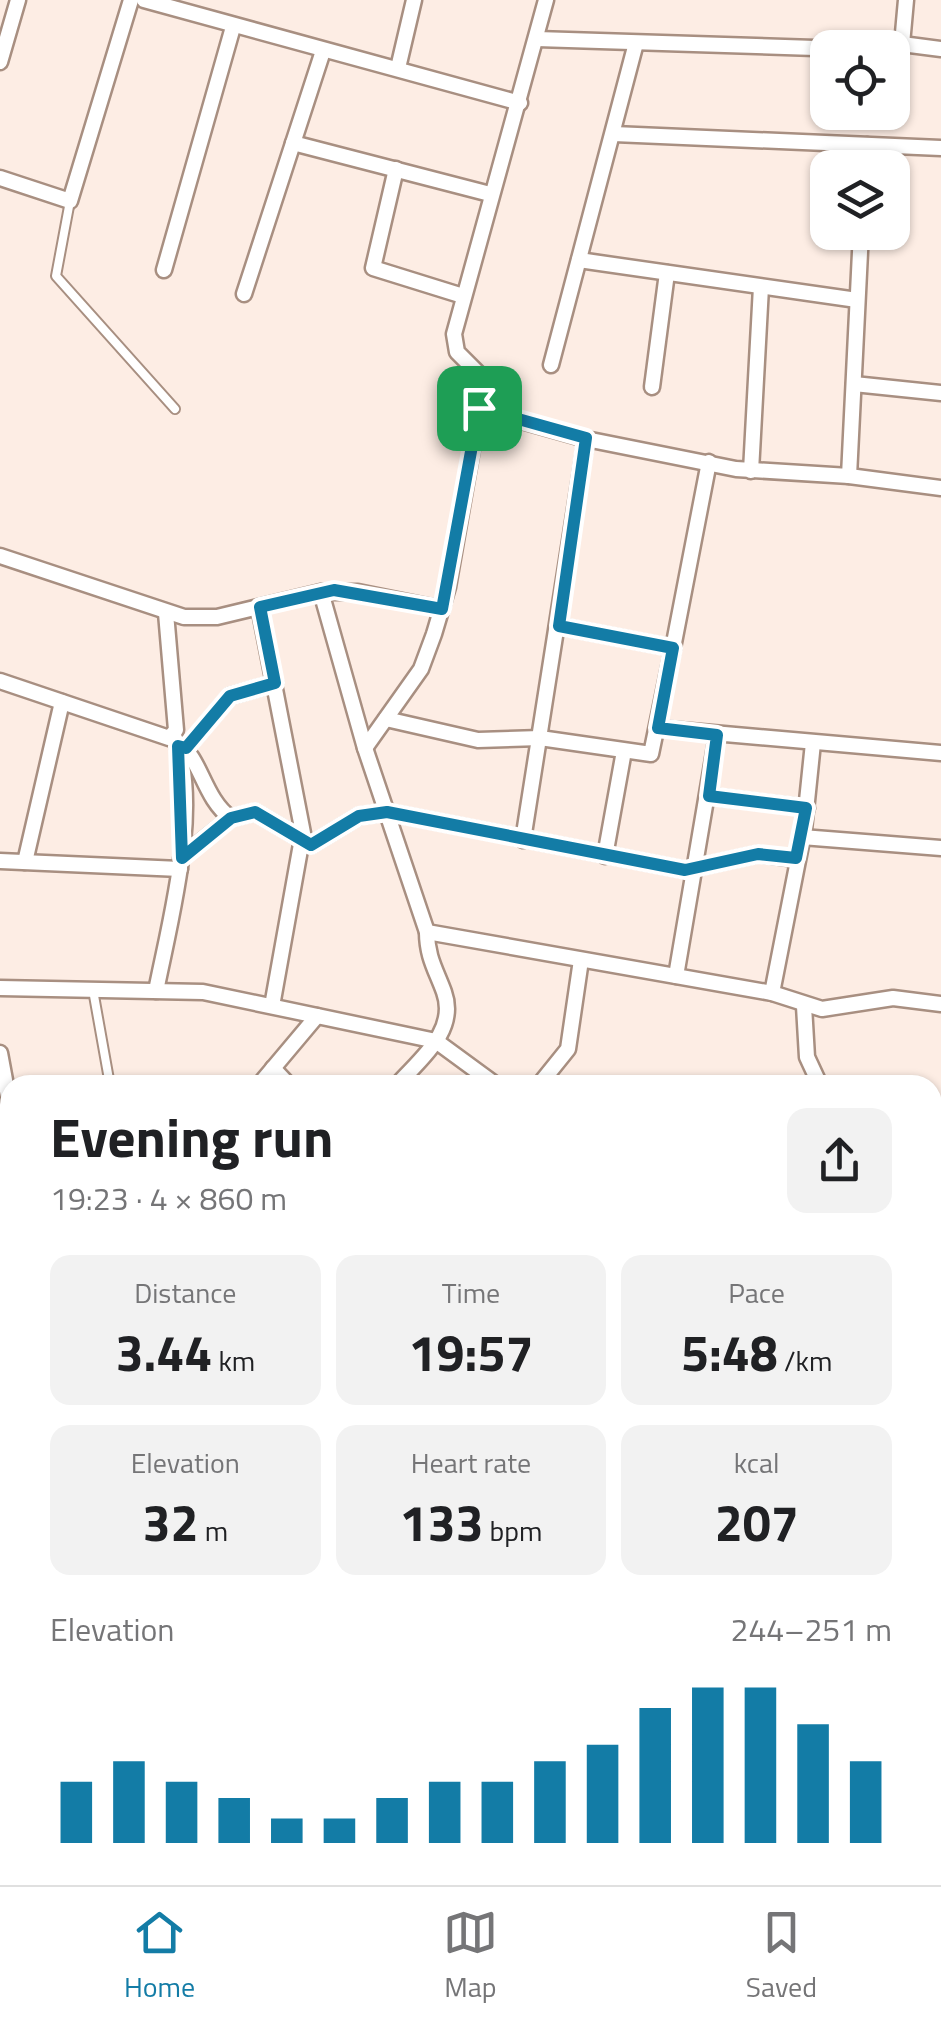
<!DOCTYPE html>
<html lang="en">
<head>
<meta charset="utf-8">
<style>
  :root { --surface:#fff; --page:#f2f2f2; --text:#202124; --muted:#757577; --line:#e0e0e0; --accent:#137ca6 }
  body { margin:0; font-family:"Titillium Web",sans-serif; background:var(--page); color:var(--text); height:100vh; display:flex; flex-direction:column; font-size:38px; white-space:nowrap }
  * { box-sizing:border-box; margin:0 }
  p { font-size:32px; color:var(--muted) }
  .icon { flex:none; width:55px; height:55px; fill:none; stroke:currentColor; stroke-width:2; stroke-linecap:round; stroke-linejoin:round }
  .map { position:relative; flex:1; overflow:hidden }
  .panel { position:absolute; left:0px; top:1075px; width:942px; height:810px; display:flex; flex-direction:column; background:var(--surface); border-radius:30px 30px 0 0; box-shadow:0 2px 8px #0004 }
  .panel>* { flex:none }
  .buttons { position:absolute; left:810px; top:30px; display:grid; gap:20px }
  .buttons a { display:grid; place-items:center; width:100px; height:100px; border-radius:20px; background:var(--surface); box-shadow:0 2px 8px #0004; font-size:50px }
  .pin { position:absolute; display:grid; place-items:center; width:85px; height:85px; color:#fff; margin:-42px; border-radius:20px; box-shadow:0 5px 15px #0006 }
  .round { display:grid; place-items:center; flex:none; width:105px; height:105px; border-radius:20px; background:var(--page) }
  .head { display:flex; align-items:center; justify-content:space-between; height:170px; padding:0 50px }
  h1 { font-size:55px; font-weight:700; line-height:75px }
  .figures { display:grid; grid-template-columns:repeat(3,1fr); gap:15px; height:170px; padding:10px 50px }
  .figures div { display:grid; align-content:center; border-radius:20px; background:var(--page); text-align:center }
  .figures b { font-size:50px; font-weight:700 }
  .figures small { font-size:28px; font-weight:400 }
  .figures p { font-size:28px }
  .chart { height:280px; padding:20px 50px }
  .chart p { display:flex; justify-content:space-between }
  .chart svg { width:100%; height:180px; margin-top:10px; stroke:var(--accent); stroke-width:6 }
  .dock { display:flex; justify-content:space-around; align-items:center; height:140px; border-top:2px solid var(--line); background:var(--surface); font-size:28px; color:var(--muted) }
  .dock a { display:grid; justify-items:center; gap:5px }
  .dock .on { color:var(--accent) }
  .map>svg:first-child { display:block }
  .lines { fill:none; stroke-linecap:round; stroke-linejoin:round }
  .service-casing { stroke:#a88f81; stroke-width:12 }
  .minor-casing { stroke:#a88f81; stroke-width:19 }
  .service { stroke:#fff; stroke-width:8 }
  .minor { stroke:#fff; stroke-width:14 }
  .route-casing { stroke:#fff; stroke-width:20 }
  .route { stroke:#137ca6; stroke-width:12 }
</style>
</head>
<body>
<div class="map">
<svg width="941" height="1885" viewBox="0 0 941 1885">
  <rect width="100%" height="100%" fill="#fdede4"/>
  <g class="lines">
    <defs>
      <g id="service">
        <polyline points="70,201 56,276 175,409"/>
        <polyline points="93,990 110,1085"/>
      </g>
      <g id="minor">
        <polyline points="144,0 520,103"/>
        <polyline points="546,0 454,334 457,352 480,375 479,409 586,439 736,469 849,476 941,488"/>
        <polyline points="537,39 815,48 902,44 941,49"/>
        <polyline points="902,44 906,0"/>
        <polyline points="0,62 18,0"/>
        <polyline points="398,68 414,0"/>
        <polyline points="614,134 941,148"/>
        <polyline points="293,143 490,194"/>
        <polyline points="866,168 867,145"/>
        <polyline points="396,169 373,268 463,296"/>
        <polyline points="0,178 70,201 131,0"/>
        <polyline points="579,260 857,300"/>
        <polyline points="164,270 233,27"/>
        <polyline points="244,294 323,51"/>
        <polyline points="551,365 636,43"/>
        <polyline points="854,384 941,393"/>
        <polyline points="652,387 667,273"/>
        <polyline points="751,471 761,287"/>
        <polyline points="849,476 861,232"/>
        <polyline points="0,556 184,617 217,617 321,592 365,748 427,932 772,993 822,1009 893,998 941,1004"/>
        <polyline points="321,592 358,592 442,609"/>
        <polyline points="259,607 303,833 272,1006"/>
        <polyline points="559,626 673,648 709,462"/>
        <polyline points="0,681 169,738 176,730 166,613"/>
        <polyline points="386,719 478,740 540,738 651,754 673,648"/>
        <polyline points="657,728 941,753"/>
        <path d="M178 746C199 751 203 799 231 818"/>
        <polyline points="186,748 230,696 275,683"/>
        <polyline points="365,748 421,669 434,634 448,587 479,409"/>
        <polyline points="709,796 807,808"/>
        <polyline points="802,837 941,848"/>
        <polyline points="523,840 586,439"/>
        <polyline points="605,856 624,751"/>
        <polyline points="182,857 231,818 255,812 311,845 359,816 387,812 685,870 758,854 796,859"/>
        <polyline points="0,861 180,869"/>
        <polyline points="25,862 62,702"/>
        <polyline points="676,976 717,735"/>
        <polyline points="0,988 203,992 436,1041 496,1085"/>
        <path d="M156 991C170 920 202 805 174 736"/>
        <polyline points="772,993 804,830 813,743"/>
        <polyline points="804,1006 807,1057 820,1085"/>
        <polyline points="0,1053 10,1107"/>
        <polyline points="273,1068 289,1085"/>
        <polyline points="259,1085 317,1016"/>
        <path d="M397 1085C420 1059 458 1031 444 992 436 970 427 957 427 932"/>
        <polyline points="539,1085 568,1049 581,960"/>
        <polyline points="932,1304 941,1316"/>
        <polyline points="932,1543 941,1536"/>
        <polyline points="932,1729 941,1734"/>
      </g>
    </defs>
    <use href="#service" class="service-casing"/>
    <use href="#minor" class="minor-casing"/>
    <use href="#service" class="service"/>
    <use href="#minor" class="minor"/>
  </g>
  <g class="lines">
    <defs>
      <polygon id="route" points="479,408 586,438 559,626 673,648 658,728 717,735 709,796 806,808 796,858 758,854 685,870 387,812 359,816 311,845 255,812 231,818 182,858 178,746 186,748 230,696 275,683 260,607 334,590 442,609"/>
    </defs>
    <use href="#route" class="route-casing"/>
    <use href="#route" class="route"/>
  </g>
</svg>
<div class="buttons">
<a><svg class="icon" aria-label="locate" viewBox="0 0 24 24"><circle cx="12" cy="12" r="6"/><path d="M12 2v4M12 18v4M2 12h4M18 12h4"/></svg></a>
<a><svg class="icon" aria-label="layers" viewBox="0 0 24 24"><path d="M12 4l9 5-9 5-9-5zM3 14l9 5 9-5"/></svg></a>
</div>
<div class="pin" style="left:479px;top:408px;background:#1e9e55"><svg class="icon" aria-label="arrive" viewBox="0 0 24 24"><path d="M6 21V4h12l-3 4 3 4H6"/></svg></div>
<section class="panel">
<div class="head"><div><h1>Evening run</h1><p>19:23 · 4 × 860 m</p></div><a class="round"><svg class="icon" aria-label="share" viewBox="0 0 24 24"><path d="M12 15V3M7 8l5-5 5 5M5 13v7h14v-7"/></svg></a></div>
<div class="figures">
<div><p>Distance</p><b>3.44<small> km</small></b></div>
<div><p>Time</p><b>19:57</b></div>
<div><p>Pace</p><b>5:48<small> /km</small></b></div>
</div>
<div class="figures">
<div><p>Elevation</p><b>32<small> m</small></b></div>
<div><p>Heart rate</p><b>133<small> bpm</small></b></div>
<div><p>kcal</p><b>207</b></div>
</div>
<div class="chart"><p><span>Elevation</span>244–251 m</p>
<svg viewBox="0 0 160 44" preserveAspectRatio="none"><path d="M5 44V29M15 44V24M25 44V29M35 44V33M45 44V38M55 44V38M65 44V33M75 44V29M85 44V29M95 44V24M105 44V20M115 44V11M125 44V6M135 44V6M145 44V15M155 44V24"/></svg>
</div>
</section>
</div>
<nav class="dock">
<a class="on"><svg class="icon" aria-label="home" viewBox="0 0 24 24"><path d="M3 11l9-7 9 7M6 9v11h12V9"/></svg>Home</a>
<a><svg class="icon" aria-label="map" viewBox="0 0 24 24"><path d="M3 6l6-2 6 2 6-2v14l-6 2-6-2-6 2zM9 4v14M15 6v14"/></svg>Map</a>
<a><svg class="icon" aria-label="saved" viewBox="0 0 24 24"><path d="M7 4h10v16l-5-4-5 4z"/></svg>Saved</a>
</nav>
</body>
</html>
